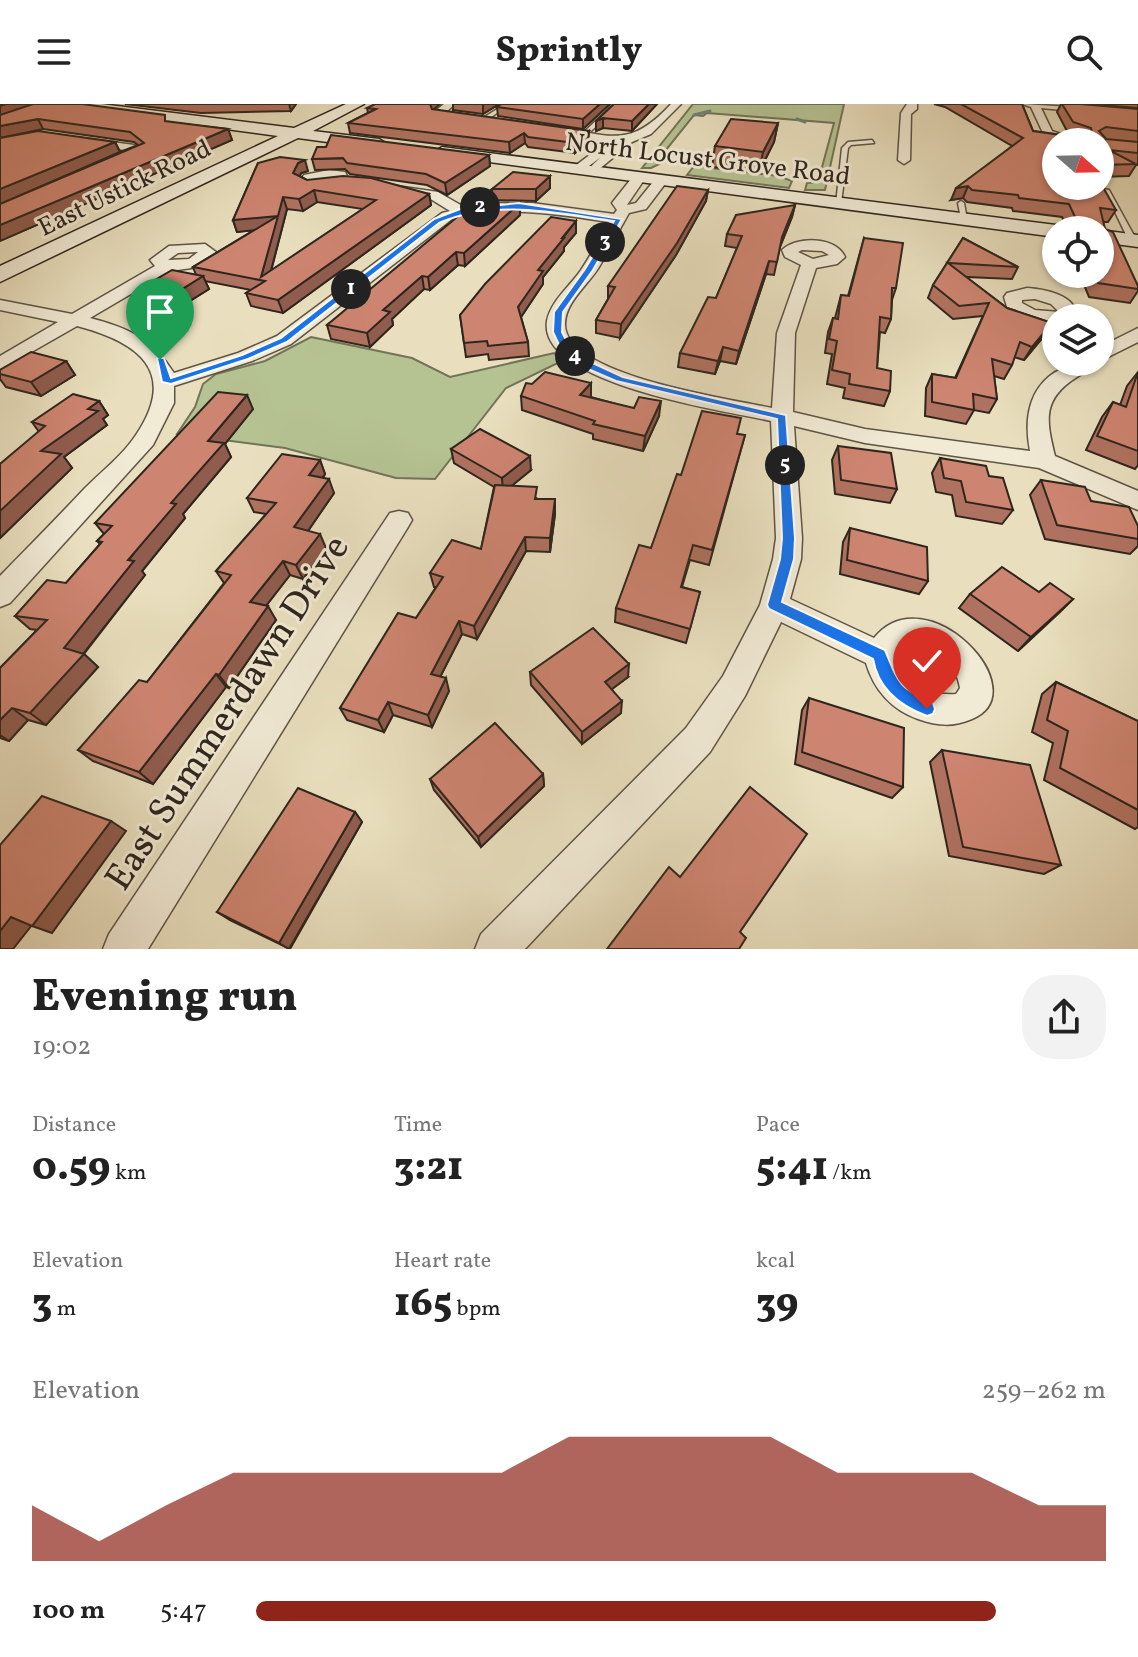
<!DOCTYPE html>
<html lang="en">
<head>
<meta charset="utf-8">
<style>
  :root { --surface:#fff; --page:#f2f2f2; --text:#222; --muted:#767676; --accent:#8f2418 }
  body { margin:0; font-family:Vollkorn,serif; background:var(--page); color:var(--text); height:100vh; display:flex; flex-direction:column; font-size:30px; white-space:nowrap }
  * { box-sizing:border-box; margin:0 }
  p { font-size:26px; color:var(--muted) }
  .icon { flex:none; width:44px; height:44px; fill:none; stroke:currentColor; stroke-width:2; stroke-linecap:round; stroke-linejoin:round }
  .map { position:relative; height:845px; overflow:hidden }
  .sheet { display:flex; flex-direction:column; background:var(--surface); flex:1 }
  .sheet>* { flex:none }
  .needle { width:52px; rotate:110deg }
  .fabs { position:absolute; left:1042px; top:24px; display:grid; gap:16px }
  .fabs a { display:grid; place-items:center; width:72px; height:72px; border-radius:50%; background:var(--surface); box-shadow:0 2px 6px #0004; font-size:40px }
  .pin { position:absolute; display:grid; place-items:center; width:68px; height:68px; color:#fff; margin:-82px -34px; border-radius:50% 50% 50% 0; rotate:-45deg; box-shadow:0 0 8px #0007 }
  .pin .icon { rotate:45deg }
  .km { position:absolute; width:40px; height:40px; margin:-20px; border-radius:50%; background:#222; color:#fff; font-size:22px; line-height:40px; text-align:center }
  .round { display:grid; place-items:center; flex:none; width:84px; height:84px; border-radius:32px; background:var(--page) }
  .headline { display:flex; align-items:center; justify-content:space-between; height:136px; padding:0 32px }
  h1 { font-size:44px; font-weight:800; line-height:60px }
  .figures { display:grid; grid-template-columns:repeat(3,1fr); gap:12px; height:136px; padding:8px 32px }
  .figures div { display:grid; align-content:center }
  .figures b { font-size:40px; font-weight:800 }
  .figures small { font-size:22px; font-weight:400 }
  .figures p { font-size:22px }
  .chart { height:224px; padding:16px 32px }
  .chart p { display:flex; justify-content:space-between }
  .chart svg { width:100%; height:144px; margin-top:8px; fill:var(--accent); opacity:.7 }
  ul { padding:0 32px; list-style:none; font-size:26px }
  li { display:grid; grid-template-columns:128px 96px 1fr; align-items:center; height:60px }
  li i { height:20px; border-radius:10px; background:var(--accent) }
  header { display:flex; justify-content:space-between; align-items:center; height:104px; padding:0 32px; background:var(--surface); font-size:36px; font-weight:800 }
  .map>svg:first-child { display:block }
  .green { fill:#b5c292; stroke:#727458; stroke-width:2 }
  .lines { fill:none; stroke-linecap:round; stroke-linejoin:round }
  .stream { stroke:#6d8176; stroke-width:3 }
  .service-casing { stroke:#5d5445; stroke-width:3 }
  .minor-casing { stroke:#5d5445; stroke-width:3 }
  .secondary-casing { stroke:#2e261d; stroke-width:3 }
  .service { fill:#f1ead5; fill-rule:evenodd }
  .minor { fill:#f1ead5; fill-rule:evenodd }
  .secondary { fill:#f1ead5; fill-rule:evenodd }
  .wall { fill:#b07260; stroke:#2e261d; stroke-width:2; fill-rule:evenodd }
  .shaded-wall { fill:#905c4e; stroke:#2e261d; stroke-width:2 }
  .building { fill:#cd8470; stroke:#2e261d; stroke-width:2 }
  .route { fill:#1a73e8; stroke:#fff; stroke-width:2 }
  .labels { text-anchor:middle; stroke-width:6; stroke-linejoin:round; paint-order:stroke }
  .far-street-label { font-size:26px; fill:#2e261d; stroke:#f1ead5 }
  .near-street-label { font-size:38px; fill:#2e261d; stroke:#f1ead5 }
</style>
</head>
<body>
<header><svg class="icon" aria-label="menu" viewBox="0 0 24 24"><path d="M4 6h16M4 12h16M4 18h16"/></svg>Sprintly<svg class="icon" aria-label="search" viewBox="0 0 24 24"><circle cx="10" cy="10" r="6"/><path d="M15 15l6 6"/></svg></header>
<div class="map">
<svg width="1138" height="845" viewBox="0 0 1138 845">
  <rect width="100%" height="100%" fill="#e9dfbe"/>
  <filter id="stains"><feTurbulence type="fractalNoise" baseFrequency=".0025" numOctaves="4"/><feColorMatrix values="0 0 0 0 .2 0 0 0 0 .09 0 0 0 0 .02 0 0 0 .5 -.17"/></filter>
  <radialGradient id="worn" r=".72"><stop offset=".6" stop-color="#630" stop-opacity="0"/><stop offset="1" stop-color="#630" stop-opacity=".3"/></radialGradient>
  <g class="green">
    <polygon points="693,0 844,0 825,86 805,86 807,79 818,78 834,19 707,9 703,12 694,11 661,52 670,55 651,64 642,64"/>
    <polygon points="694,62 778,72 792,77 789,84 687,71"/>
    <polygon points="311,233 412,254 450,273 554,249 562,257 506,284 435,375 396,374 285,344 177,330 195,303 203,280 216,270 265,257"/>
  </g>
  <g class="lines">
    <g class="stream">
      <polyline points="694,11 710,7"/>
      <polyline points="797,15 805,18"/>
    </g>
    <defs>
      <g id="service">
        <polygon points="505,0 510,0 484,18 480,18 480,16"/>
        <polygon points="614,0 619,0 588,30 584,30 584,28"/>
        <polygon points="872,36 874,39 851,41 848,44 841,99 836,100 842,44 848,38"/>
        <polygon points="1104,85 1109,86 1137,137 1135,138 1129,137"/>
        <polygon points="961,97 964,99 967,115 964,117 961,115 958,99"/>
      </g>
      <g id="minor">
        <polygon points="444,0 455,0 446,8 474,16 469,19 434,12 434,8"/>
        <path d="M671 0H681L651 30 632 38 592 71 586 67 601 53 581 68 571 65 607 38 550 26 555 23C610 31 629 46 671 0Z"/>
        <polygon points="907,0 917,0 917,5 911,10 910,56 904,60 898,56 901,9"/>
        <polygon points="1022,0 1138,7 1138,13 1041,4 1052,27 1084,38 1066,38 1044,31 1031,3"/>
        <polygon points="82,34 134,41 146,48 140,52 131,47 78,39 78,35"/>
        <path d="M329 66 345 68 349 76 320 87 299 79 304 71ZM329 74H335L320 79 313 77Z"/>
        <path d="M635 70 646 73 627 101 636 99 657 73 668 76 646 105 629 109C619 126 610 145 599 163 589 180 565 198 565 220 564 272 732 295 772 304L777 229 801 161 785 153 782 146C796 132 836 132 845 153L837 160 816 164 795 229 793 308 865 325 1030 347C1020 295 1042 258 1098 258 1092 265 1084 268 1077 273 1042 295 1046 316 1055 352L1138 387V406L1039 364 865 339 794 322 802 434 801 455 790 495 874 534C926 469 1039 587 972 615 953 623 938 622 918 615 892 606 874 586 866 559L781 518 745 592 710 648 525 845H475L481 830 686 624 723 572 760 501 773 455 776 434 771 317C727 307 537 280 547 217 551 197 570 182 581 166 591 151 600 134 609 118 556 110 505 101 452 115L291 240 252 257 174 282V299L153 341 10 499 0 503V472C28 443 57 414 85 384 102 367 123 351 136 331 179 267 138 238 77 222L0 266V252L58 218 0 206V196L72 210 155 162 150 156 169 142 205 140 216 148 199 163 170 167 90 214C129 224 152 235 174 269L238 249 277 232 442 109 450 107 429 94 376 85V79L438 88 464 103 490 99H532L614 110 617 106 612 99ZM802 146 822 147 829 151 813 155 798 148ZM198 148 189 155 168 156 178 149ZM912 540C936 544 956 558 960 584L956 590C931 592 897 580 897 550L902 544Z"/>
        <path d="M1027 184C1044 185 1076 191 1076 211L1074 214H1056V219L1025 215 1008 206 1004 193 1007 189ZM1035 195 1051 200 1059 208 1035 206 1022 199V196Z"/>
        <polygon points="1138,224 1138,238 1100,257 1100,243"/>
        <polygon points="399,407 408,409 412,416 408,423 148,845 103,845 109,830 390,409"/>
      </g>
      <g id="secondary">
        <polygon points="61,0 101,0 294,24 346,0 364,0 313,27 379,35 387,40 379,45 298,34 0,178 0,162 278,32 68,4"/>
        <polygon points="442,43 1056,121 1066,126 1056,126 1056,133 436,51 434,48"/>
        <polygon points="1099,126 1100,126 1138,131 1138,143 1100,138"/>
      </g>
    </defs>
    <use href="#service" class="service-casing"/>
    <use href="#minor" class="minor-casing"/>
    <use href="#secondary" class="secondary-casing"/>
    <use href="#service" class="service"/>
    <use href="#minor" class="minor"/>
    <use href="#secondary" class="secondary"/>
  </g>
  <g class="wall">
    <path d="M0 0 228 25 232 36 0 137ZM43 25 134 38 138 41 120 48 115 38 0 34Z"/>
    <polygon points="125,0 296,0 291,7 201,9"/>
    <polygon points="453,0 499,0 483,10 453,6"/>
    <polygon points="610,0 583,25 498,12 497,3"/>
    <polygon points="657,0 632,27 603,24 596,27 596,17"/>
    <polygon points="934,0 1022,0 1033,27 1078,33 1068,29 1057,8 1061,0 1081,0 1138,5 1138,61 1136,61 1129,72 1100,73 1100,38 1056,38 1056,82 1116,106 1108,118 1103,118 1105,125 1138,182 1138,187 1130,199 1089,193 1080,171 1081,170 1100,170 1100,126 1068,126 1062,113 1013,107 1012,104 967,98 963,94 951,96 1012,42 945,3"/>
    <polygon points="1088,0 1138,0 1138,4"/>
    <polygon points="367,4 434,6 589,27 588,37 575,49 528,43 525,39 510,49 350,29 348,19 368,9"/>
    <polygon points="778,19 774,38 759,68 712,63 715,42"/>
    <polygon points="489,51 490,62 447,91 427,81 350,70 345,65 315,66 312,55"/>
    <path d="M258 59 308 67 301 69 300 72 307 76 429 90 431 101 283 209 251 202 246 189 251 186 205 177 209 185 177 205 145 199 138 186 196 171 193 163 254 126 237 128 233 116ZM317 98 363 105 271 167 287 105 303 107Z"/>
    <polygon points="550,72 550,84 536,97 493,96 492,85"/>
    <polygon points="708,86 706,97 676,151 620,234 596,229 596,216 608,195 608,182"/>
    <polygon points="520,99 520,111 465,162 458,161 430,186 424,185 392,215 393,221 370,243 331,235 327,221"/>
    <polygon points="795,101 792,113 780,143 774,171 766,170 736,260 720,257 715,270 678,263 680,249 716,194 737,144 725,142 727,130"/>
    <polygon points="576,117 576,129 564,143 564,147 543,173 543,180 521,213 528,238 529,252 489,256 488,250 466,253 460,211"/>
    <polygon points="864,134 896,184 892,196 891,215 885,229 880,228 877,264 890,287 884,302 843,294 845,284 827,280 832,250 825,249 828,228 833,214 835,214 841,191 848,192"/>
    <polygon points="963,134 1018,163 1012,175 966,173 1007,204 1052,219 1044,232 1024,256 1014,253 1012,261 1004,275 994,272 997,295 989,309 974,306 966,320 925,312 926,284 932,270 955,274 983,212 953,215 928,194 933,181"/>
    <polygon points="66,257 75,271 41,292 6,283 0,275 0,266"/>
    <polygon points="1138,268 1138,361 1135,365 1086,346 1102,313 1113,298 1120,301 1127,282"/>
    <polygon points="521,292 591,293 659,312 643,347 593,335 593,330 522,306"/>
    <polygon points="99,297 108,311 103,315 107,321 64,353 72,364 0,434 0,360 39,328 32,318"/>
    <polygon points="253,305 225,340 231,353 183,410 185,414 142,467 145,471 84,550 98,563 46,621 28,616 9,637 0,634 0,564 37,526 30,525 15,512 66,479 100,440 97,437 104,430 95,419"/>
    <polygon points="737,330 745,331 709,461 690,456 682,483 700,488 686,539 615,518 616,504 651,444 681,371"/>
    <polygon points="838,342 897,385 890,399 835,390 832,356"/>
    <polygon points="451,345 531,366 512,381 538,395 555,410 550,448 526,447 477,535 462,530 440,573 449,587 432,623 393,611 384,628 347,616 340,604 416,514 436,483 434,483 430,469 481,445 494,383 454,359"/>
    <polygon points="940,354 989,372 1013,406 1002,420 956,412 952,391 936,388 932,369"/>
    <polygon points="320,356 325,370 323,374 334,389 308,427 326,444 303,475 290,471 266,502 276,516 229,584 226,583 153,680 93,657 78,646 147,578 224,479 216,467 266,410 254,408 247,394"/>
    <polygon points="1041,376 1091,397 1138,422 1138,442 1130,450 1045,435 1030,391"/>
    <polygon points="850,424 928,477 919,490 840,470 843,438"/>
    <polygon points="1039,488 1073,495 1018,547 959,504 970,490"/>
    <polygon points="530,568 628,573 612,585 621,609 582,640 531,581"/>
    <polygon points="1056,578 1138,617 1138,723 1135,725 1044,676 1053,639 1032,628 1042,590"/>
    <polygon points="809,594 903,683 892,694 795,660 802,606"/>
    <polygon points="942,646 1061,761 1044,770 949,752 930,658"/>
    <polygon points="543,670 544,682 481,743 434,686 430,675"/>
    <polygon points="355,708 362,718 290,845 230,816 217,808"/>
  </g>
  <g class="shaded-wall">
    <polygon points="6,0 41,0 0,13 0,2"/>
    <polygon points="289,0 296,0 291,7"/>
    <polygon points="430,0 440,0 431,8"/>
    <polygon points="484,0 499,0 483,10 483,1"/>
    <polygon points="600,0 610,0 583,25 583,15"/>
    <polygon points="649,0 657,0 632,27 632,17"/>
    <polygon points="603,14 603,24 596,27 596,17"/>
    <polygon points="38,15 43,25 0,34 0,22"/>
    <polygon points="778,19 774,38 759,68 763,48"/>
    <polygon points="228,25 232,36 0,137 0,121"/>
    <polygon points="589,27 588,37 575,49 575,39"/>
    <polygon points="524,29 525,39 510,49 509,38"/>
    <polygon points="115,38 120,48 0,100 0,85"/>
    <polygon points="489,51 490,62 447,91 445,79"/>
    <polygon points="305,56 308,67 301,69 296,80 293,69 298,59"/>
    <polygon points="550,72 550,84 536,97 536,85"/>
    <polygon points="968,82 963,94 951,96 956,84"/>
    <polygon points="314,86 317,98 303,107 299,95"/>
    <polygon points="708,86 706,97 676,151 620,234 621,220"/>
    <polygon points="429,90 431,101 283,209 278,196"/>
    <polygon points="283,93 287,105 267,182 261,173 274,124 237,128 233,116"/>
    <polygon points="520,99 520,111 465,162 464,149"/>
    <polygon points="795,101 792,113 779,145 782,133"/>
    <polygon points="576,117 576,129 564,143 564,147 543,173 543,180 519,216 518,203 538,166"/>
    <polygon points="456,148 458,161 430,186 428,173"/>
    <polygon points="769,157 766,170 736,260 739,247"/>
    <polygon points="203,172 209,185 177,205 171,192"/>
    <polygon points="422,172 424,185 392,215 393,221 370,243 367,229 383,206"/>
    <polygon points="1052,219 1044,232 1024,256 1032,243"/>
    <polygon points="723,243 720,257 715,270 718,257"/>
    <polygon points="66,257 75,271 41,292 31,278"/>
    <polygon points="591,279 591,293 580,305 580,291"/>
    <polygon points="247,291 253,305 225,340 231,353 183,410 185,414 142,467 145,471 79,555 84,550 98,563 46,621 30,609 64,544 171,399 208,337"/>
    <polygon points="99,297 108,311 103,315 107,321 64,353 72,364 0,434 0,407 41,347 88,305"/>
    <polygon points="661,297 659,312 643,347 645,332"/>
    <polygon points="530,352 531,366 503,389 502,374"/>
    <polygon points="320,356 325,370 314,385 309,371"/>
    <polygon points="329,375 334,389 301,437 294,423"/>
    <polygon points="555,395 555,410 550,448 550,434"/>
    <polygon points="320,430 326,444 303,475 296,461"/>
    <polygon points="525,433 526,447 477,535 474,522"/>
    <polygon points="283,457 290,471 258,512 250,498"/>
    <polygon points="1073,495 1060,508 1018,547 1031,533"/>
    <polygon points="268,502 276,516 229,584 219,571"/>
    <polygon points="459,517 462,530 435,583 431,570"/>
    <polygon points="629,560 628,573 604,591 605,578"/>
    <polygon points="216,570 226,583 153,680 139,668"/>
    <polygon points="446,574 449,587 432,623 428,611"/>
    <polygon points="622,597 621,609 582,640 582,628"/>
    <polygon points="388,598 393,611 384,628 378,616"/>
    <polygon points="12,604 28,616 9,637 0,631 0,616"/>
    <polygon points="543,670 544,682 481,743 478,733"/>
    <polygon points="355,708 362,718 289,845 279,839"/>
    <polygon points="111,717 126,727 52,829 32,822"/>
    <polygon points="11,813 32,821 13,845 0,845 0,827"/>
  </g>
  <g class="building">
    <polygon points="33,0 82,0 165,11 165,17 228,25 0,121 0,100 144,39 130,28 38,15 0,22 0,11"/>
    <polygon points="375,0 430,0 432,5 589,27 575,39 528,33 524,29 509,38 348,19 376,5 367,4"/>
    <polygon points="501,0 600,0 583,15 497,3"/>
    <polygon points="614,0 649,0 632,17 603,14 596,17"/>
    <polygon points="961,0 1022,0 1033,27 1082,34 1080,30 1092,29 1091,24 1073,18 1062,0 1081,0 1138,5 1138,27 1106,23 1099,27 1106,35 1138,38 1138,49 1109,46 1136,60 1100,61 1100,38 1056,38 1056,82 1074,82 1104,85 1116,106 1100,104 1105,125 1113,128 1138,182 1138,185 1098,179 1094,170 1100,170 1100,126 1081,126 1069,100 1019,94 1018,91 972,86 968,82 956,84 1023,34"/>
    <polygon points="731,15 778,19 763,48 715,42"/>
    <polygon points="38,27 115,38 0,85 0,34"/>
    <polygon points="331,31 489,51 445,79 426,70 347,59 343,54 312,55 317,43 326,43"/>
    <polygon points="280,53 305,56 298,59 293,69 307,76 343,72 371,74 429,90 278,196 246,189 265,177 193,163 278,112 261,173 376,96 314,86 299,95 283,93 278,112 233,116 258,59"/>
    <polygon points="513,68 550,72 536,85 492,85"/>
    <polygon points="677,82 708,86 677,139 621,220 596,216 615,183 608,182"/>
    <polygon points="520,99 464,149 456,148 428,173 422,172 383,206 390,208 367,229 327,221 468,104"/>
    <polygon points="795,101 782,133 777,158 769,157 739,247 723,243 718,257 680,249 708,193 716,194 742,132 727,130 736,111"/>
    <polygon points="551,113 576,117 562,134 564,134 538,166 543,167 518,203 528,238 488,242 487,237 464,239 460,211 485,180"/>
    <polygon points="864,134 903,139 896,184 892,184 891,215 880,213 877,264 891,267 890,287 849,280 850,270 832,266 837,237 829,235 833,214 838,215 841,191 849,192"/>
    <polygon points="963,134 1018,163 948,159 1007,204 1052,219 1032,243 1020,238 1012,261 992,255 997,295 973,290 974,306 932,298 932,270 956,274 989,199 959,202 933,181"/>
    <polygon points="172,166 203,172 171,192 138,186"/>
    <polygon points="31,248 66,257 31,278 0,270 0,266"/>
    <polygon points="545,268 591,279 580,291 634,304 639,293 661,297 645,332 593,320 595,317 521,292 526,279 532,280"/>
    <polygon points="1138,268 1138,347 1097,332 1113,298 1126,303"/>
    <polygon points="218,288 247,291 208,337 224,339 171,399 176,400 128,456 134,457 64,544 84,550 30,609 12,604 0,616 0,564 47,516 15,512 47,476 66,479 102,438 97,437 112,422 95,419"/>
    <polygon points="73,290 99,297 88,305 98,307 41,347 61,350 0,407 0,360 45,322 32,318"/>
    <polygon points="702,307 741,314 737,330 745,331 712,446 693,441 681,483 700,488 690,525 616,504 639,441 651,444 677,370 681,371"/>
    <polygon points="480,325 530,352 502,374 451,345"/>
    <polygon points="838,342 891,349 897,385 841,376"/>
    <polygon points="282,350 320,356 309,371 329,375 294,423 320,430 296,461 283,457 250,498 268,502 219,571 216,570 139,668 78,646 139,576 147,578 231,471 216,467 276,399 247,394"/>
    <polygon points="940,354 986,362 989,372 1003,374 1013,406 966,398 961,377 944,374"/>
    <polygon points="1041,376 1085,383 1091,397 1129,403 1138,422 1138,435 1057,421"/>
    <polygon points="495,381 537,383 535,395 555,395 550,434 525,433 474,522 459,517 431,570 446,574 428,611 388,598 378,616 340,604 398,509 416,514 443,473 430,469 452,436 481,445"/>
    <polygon points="850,424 927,443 928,477 847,456"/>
    <polygon points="1002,463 1039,488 1050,479 1073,495 1031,533 970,490"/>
    <polygon points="593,524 629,560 605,578 622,597 582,628 530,568"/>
    <polygon points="1056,578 1138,617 1138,706 1060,664 1068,627 1047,616"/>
    <polygon points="809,594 904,624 903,683 802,648"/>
    <polygon points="495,619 543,670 478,733 430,675"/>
    <polygon points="942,646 1030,661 1061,761 963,743"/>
    <polygon points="750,683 807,730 740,828 746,834 739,845 607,845 669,763 680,773"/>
    <polygon points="298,684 355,708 279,839 217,808"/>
    <polygon points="42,692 111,717 32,822 11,813 0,827 0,741"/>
  </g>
  <path class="route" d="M519 99 622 115 593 166 563 208 562 228 567 238 588 257 623 273 786 311 795 434 794 455 782 498 885 546C899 580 898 583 933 599L935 605 933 610 927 612C900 602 878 585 873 555L769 505 767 501 780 455 782 434 777 315 616 277 581 262 559 241 553 228 554 208 585 165 614 117C555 109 496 95 439 119L287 238 248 255 171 280 162 278 157 254H164L171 274 242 251 281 234 434 115 460 105Z"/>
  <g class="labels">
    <g class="far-street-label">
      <text transform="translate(708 54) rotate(7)" y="9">North Locust Grove Road</text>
      <text transform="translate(124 83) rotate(-26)" y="9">East Ustick Road</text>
    </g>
    <g class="near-street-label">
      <text transform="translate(226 608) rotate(-57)" y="13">East Summerdawn Drive</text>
    </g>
  </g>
  <rect width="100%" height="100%" filter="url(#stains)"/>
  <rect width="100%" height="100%" fill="url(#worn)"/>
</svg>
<div class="fabs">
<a><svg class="needle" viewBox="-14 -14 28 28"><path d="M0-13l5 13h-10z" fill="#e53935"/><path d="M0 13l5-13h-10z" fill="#767676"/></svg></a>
<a><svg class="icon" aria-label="locate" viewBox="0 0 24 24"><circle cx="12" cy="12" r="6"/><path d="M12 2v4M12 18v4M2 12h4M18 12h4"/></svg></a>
<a><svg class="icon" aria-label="layers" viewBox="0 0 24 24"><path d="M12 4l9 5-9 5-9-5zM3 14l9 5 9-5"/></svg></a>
</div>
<div class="pin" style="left:160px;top:256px;background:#1e9e55"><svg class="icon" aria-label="arrive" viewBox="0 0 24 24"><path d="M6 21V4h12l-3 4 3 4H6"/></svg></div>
<div class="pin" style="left:927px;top:605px;background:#d93025"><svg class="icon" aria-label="check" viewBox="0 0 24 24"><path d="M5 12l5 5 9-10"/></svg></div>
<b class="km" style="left:351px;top:185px">1</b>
<b class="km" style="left:480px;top:103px">2</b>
<b class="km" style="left:605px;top:138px">3</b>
<b class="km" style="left:575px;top:252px">4</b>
<b class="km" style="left:785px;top:361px">5</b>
</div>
<section class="sheet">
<div class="headline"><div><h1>Evening run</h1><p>19:02</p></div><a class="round"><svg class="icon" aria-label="share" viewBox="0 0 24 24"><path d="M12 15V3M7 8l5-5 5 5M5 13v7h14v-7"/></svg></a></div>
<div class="figures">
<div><p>Distance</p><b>0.59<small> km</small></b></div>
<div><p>Time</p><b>3:21</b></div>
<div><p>Pace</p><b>5:41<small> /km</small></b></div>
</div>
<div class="figures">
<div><p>Elevation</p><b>3<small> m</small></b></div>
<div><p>Heart rate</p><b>165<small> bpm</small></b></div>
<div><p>kcal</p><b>39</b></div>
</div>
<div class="chart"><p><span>Elevation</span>259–262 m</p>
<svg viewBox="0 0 160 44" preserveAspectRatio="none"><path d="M0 44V27L10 38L20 27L30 17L40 17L50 17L60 17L70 17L80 6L90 6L100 6L110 6L120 17L130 17L140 17L150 27L160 27V44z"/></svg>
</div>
<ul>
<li><b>100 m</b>5:47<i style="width:87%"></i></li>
</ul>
</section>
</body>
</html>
